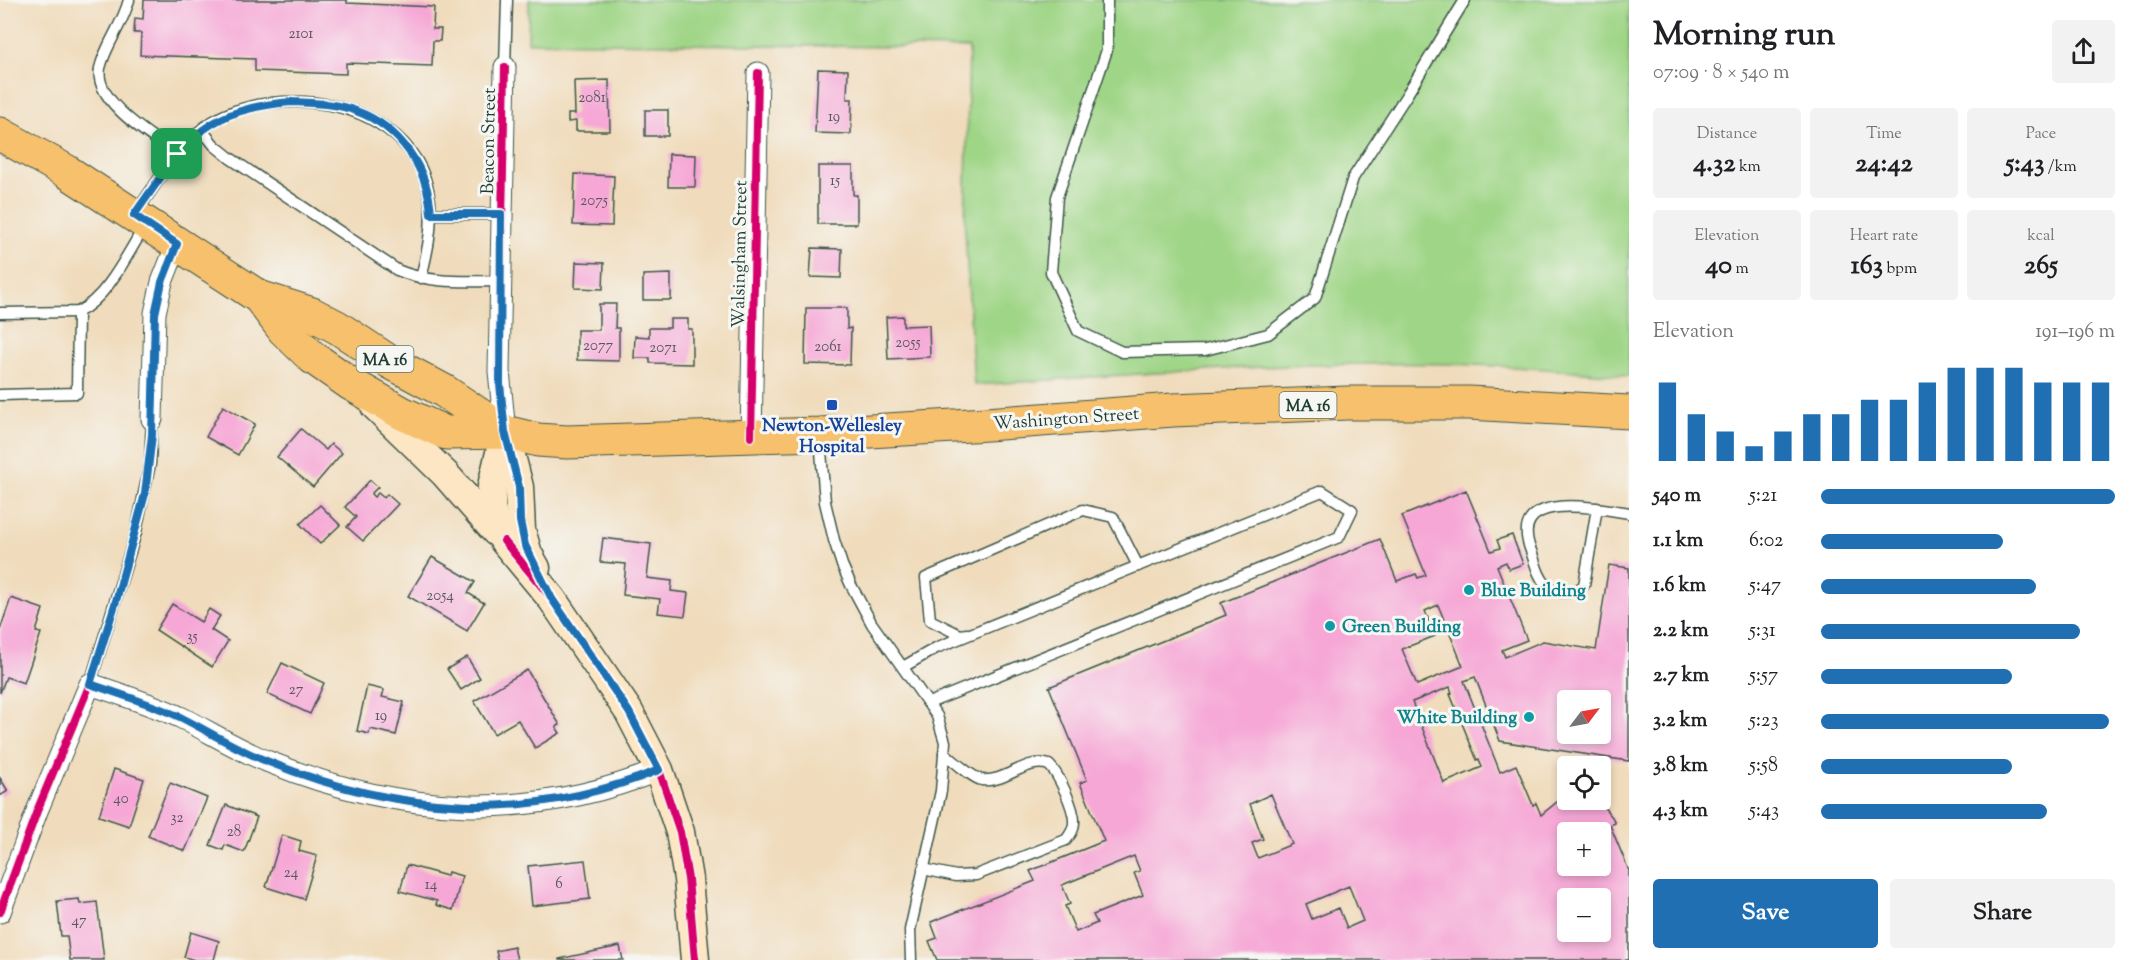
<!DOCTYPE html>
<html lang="en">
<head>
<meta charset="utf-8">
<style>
  :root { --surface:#fff; --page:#f2f2f2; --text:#202124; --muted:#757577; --accent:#1f6fb2 }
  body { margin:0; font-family:"Sorts Mill Goudy",serif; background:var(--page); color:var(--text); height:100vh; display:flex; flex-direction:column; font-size:22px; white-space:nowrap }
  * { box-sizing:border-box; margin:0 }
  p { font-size:20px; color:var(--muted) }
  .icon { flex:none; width:33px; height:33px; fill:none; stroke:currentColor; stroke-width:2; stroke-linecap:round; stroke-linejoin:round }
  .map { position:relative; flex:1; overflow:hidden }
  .drawer { display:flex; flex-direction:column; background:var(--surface); width:510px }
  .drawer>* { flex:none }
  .needle { width:39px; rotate:58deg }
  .buttons { position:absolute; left:1557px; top:690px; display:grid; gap:12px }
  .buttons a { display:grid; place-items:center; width:54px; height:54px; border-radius:6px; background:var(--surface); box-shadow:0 3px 9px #0003; font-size:30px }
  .pin { position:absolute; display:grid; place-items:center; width:51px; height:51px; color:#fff; margin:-26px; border-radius:12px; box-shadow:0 3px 9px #0006 }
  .round { display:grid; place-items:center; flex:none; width:63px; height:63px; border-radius:6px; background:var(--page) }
  .head { display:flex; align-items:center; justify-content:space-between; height:102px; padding:0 24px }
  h1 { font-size:33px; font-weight:800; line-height:45px }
  .stats { display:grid; grid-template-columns:repeat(3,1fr); gap:9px; height:102px; padding:6px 24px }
  .stats div { display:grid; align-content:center; border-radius:6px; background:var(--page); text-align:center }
  .stats b { font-size:26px; font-weight:800 }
  .stats small { font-size:16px; font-weight:400 }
  .stats p { font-size:16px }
  .chart { height:168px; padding:12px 24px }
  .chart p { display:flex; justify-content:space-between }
  .chart svg { width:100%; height:108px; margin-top:6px; stroke:var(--accent); stroke-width:6 }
  .button { display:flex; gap:12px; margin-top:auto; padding:12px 24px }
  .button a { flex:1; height:69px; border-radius:6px; background:var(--accent); color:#fff; font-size:24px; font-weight:800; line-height:69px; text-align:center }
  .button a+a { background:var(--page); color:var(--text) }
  ul { padding:0 24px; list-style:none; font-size:20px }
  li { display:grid; grid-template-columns:96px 72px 1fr; align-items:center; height:45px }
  li i { height:15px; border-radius:8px; background:var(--accent) }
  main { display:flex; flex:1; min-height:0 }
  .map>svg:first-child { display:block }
  .green { fill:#9fd586; stroke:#5f895d; stroke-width:1.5 }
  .building { fill:#f6a7d6; fill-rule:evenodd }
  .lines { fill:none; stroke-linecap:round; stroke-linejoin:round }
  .lane-casing { stroke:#3e5548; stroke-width:13 }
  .street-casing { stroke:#3e5548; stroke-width:23 }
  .secondary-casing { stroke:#3e5548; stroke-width:31 }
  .primary-casing { stroke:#3e5548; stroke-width:35 }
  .lane { stroke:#fff; stroke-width:10 }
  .street { stroke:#fff; stroke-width:21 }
  .secondary { stroke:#fce6c4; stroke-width:28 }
  .primary { stroke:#f7c06c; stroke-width:33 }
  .cycleway-casing { stroke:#f6f6f2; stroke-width:11 }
  .cycleway { stroke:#d6006c; stroke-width:8 }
  .route-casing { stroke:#fff; stroke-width:12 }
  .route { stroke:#1f6fb2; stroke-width:8 }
  .transit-dot { fill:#1a4fb4; stroke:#f6f6f2; stroke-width:2 }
  .culture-dot { fill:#0f9aa8; stroke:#f6f6f2; stroke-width:2 }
  .labels { text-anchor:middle; stroke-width:6; stroke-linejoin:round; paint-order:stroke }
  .number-label { font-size:15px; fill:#55585c }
  .shield { fill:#f6f6f2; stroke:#60746d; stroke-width:1.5 }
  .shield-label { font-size:16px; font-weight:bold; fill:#1f3d34 }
  .street-label { font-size:18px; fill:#1f3d34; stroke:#f6f6f2 }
  .transit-label { font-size:18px; font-weight:bold; fill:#164399; stroke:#f6f6f2 }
  .culture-label { font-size:18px; font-weight:bold; fill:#0d838f; stroke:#f6f6f2; text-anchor:start }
</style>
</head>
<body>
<main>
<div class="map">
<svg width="1629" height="960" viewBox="0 0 1629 960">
  <rect width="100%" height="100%" fill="#f6f6f2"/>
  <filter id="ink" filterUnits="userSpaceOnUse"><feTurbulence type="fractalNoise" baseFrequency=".0167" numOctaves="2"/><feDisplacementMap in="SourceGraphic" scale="12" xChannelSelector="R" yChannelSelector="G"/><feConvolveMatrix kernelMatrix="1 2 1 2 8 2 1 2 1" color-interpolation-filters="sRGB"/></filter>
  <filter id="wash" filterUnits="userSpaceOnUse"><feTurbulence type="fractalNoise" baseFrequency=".008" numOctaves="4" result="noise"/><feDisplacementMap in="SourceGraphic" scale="24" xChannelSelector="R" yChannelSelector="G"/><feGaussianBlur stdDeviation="1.35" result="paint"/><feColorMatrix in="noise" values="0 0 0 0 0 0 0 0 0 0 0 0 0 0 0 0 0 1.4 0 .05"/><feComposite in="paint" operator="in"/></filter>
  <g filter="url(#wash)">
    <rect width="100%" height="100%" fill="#f0dcbc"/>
    <path class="green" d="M529 0H1629V376C1570 370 1511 366 1452 364 1292 361 1133 375 974 385L965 229 969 48 528 42Z"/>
    <g id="blocks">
      <g class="building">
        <polygon points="144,0 347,0 347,3 434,7 433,29 441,29 440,41 433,41 432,66 346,63 346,74 255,71 255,59 140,55 141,33 134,33 135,18 143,19"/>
        <polygon points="818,69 848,70 847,99 852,99 851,134 815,133"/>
        <polygon points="609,80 610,131 576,131 576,121 568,122 568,114 575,114 574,81"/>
        <rect x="645" y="110" width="23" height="26"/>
        <polygon points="669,154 696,155 695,187 668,187"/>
        <polygon points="818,166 853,166 853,195 857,195 857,224 818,224"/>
        <polygon points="575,174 614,176 612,226 573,225"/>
        <polygon points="812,248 842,249 841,278 810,277"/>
        <polygon points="576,262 604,263 603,289 575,288"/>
        <polygon points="671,274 671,300 643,300 643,275"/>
        <polygon points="599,304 616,304 615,328 619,328 619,361 577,360 577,330 599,330"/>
        <polygon points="806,308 847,308 847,329 851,328 850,365 805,364"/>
        <polygon points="903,316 903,326 929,325 930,357 888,359 886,317"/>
        <polygon points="670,319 688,319 688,329 692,329 692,364 650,363 650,358 634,358 635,336 649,337 649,328 670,328"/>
        <polygon points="223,406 255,424 238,455 206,437"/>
        <polygon points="301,429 326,450 331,444 342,453 313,487 277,457"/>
        <polygon points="370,480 378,487 371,494 374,497 378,493 384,498 387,494 398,504 363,541 347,527 356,517 345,507"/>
        <path d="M1466 490 1491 551 1500 548 1497 540 1512 535 1523 564 1509 569 1506 562 1497 566 1527 640 1502 650 1505 657 1543 641 1596 650 1609 565 1629 568V761L1500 741 1475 677 1464 681 1500 772 1516 765 1533 805 1536 803 1541 815 1557 802 1568 798V800H1595L1602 805 1612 817 1615 823 1610 825 1629 871V960H937L929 941 937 938 931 922 1035 881 1030 871 1104 841 1080 783 1087 780 1049 687 1226 615 1221 603 1380 539 1397 581 1416 574 1418 578 1426 575 1402 516ZM1438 605 1463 666 1417 685 1402 649 1435 636 1425 611ZM1450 687 1452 693 1450 694 1477 760 1479 759 1482 767 1444 783 1412 702ZM1568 700H1600V734H1568ZM1271 794 1292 844 1258 858 1252 843 1263 839 1250 804ZM1568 832H1600V866H1568ZM1134 856 1140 871 1134 873 1143 895 1093 915 1097 923 1076 932 1065 906 1070 904 1062 885ZM1349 886 1363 921 1347 928 1339 908 1312 919 1306 904ZM1568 898H1600V932H1568Z"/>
        <polygon points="320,505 340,525 320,544 300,524"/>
        <polygon points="603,538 651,544 647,578 672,581 671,591 688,593 685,616 658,613 660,599 623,595 626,564 600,562"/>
        <polygon points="432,557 475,582 468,593 484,603 467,631 408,596"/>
        <polygon points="11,598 43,609 36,632 41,633 24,683 6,677 0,693 0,630"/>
        <polygon points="172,604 201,622 209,609 220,616 211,630 228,641 212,667 156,630"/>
        <polygon points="467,657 480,678 461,690 447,669"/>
        <polygon points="282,663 324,683 310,714 267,694"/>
        <polygon points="527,670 560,725 556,727 560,733 535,748 518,720 494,734 474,701"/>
        <polygon points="367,686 384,690 382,697 404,702 396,735 370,729 369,734 357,731"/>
        <polygon points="114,769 144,779 129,826 99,816"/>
        <polygon points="0,778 8,791 0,796"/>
        <polygon points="170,783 207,798 185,851 148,836"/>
        <polygon points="226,805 257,817 244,852 225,845 223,850 210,845"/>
        <polygon points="282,835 301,841 299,851 317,856 304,899 266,887"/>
        <polygon points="585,860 590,899 532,906 528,866"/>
        <polygon points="407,865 447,876 448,872 462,876 453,910 436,905 437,901 400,891"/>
        <polygon points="79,899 80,904 97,902 104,960 70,960 67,936 61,936 57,901"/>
        <polygon points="191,932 219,941 214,960 195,960 184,957"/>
        <polygon points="620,946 623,960 559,960 559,959"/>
        <polygon points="514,947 517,960 498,960 496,951"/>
      </g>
    </g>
  </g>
  <g filter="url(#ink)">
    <use href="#blocks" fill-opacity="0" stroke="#3e5548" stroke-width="1.5"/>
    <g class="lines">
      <defs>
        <g id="lane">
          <path d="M129 0C123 24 106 44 100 68 93 102 155 138 177 154"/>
          <polyline points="1107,0 1107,50 1057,197 1051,272 1078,331 1122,352 1205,350 1268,334 1315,298 1353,178 1406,96 1465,0"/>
          <polyline points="505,67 507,0"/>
          <path d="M202 130 214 145 230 158 397 270C430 284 465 281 500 281"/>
          <path d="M136 212C159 181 179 143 212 122 239 105 275 101 305 102 364 105 422 137 430 201 433 228 427 253 421 278"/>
          <polyline points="431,214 502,214"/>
          <path d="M0 313 78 312C108 297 127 254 145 226"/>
          <polyline points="0,395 77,393 78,312"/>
          <polyline points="820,438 825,502 834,540 842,565 851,585 872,624 937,716 945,742 941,791 910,930 911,960"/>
          <path d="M1597 508 1584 585C1576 593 1560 595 1550 588 1539 581 1535 562 1531 551 1506 489 1598 508 1629 513"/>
          <polyline points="967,634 960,635 930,620 926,578 1083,510 1113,517 1138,566"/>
          <polyline points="903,667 936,648 1322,491 1352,510 1339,537 929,703"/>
          <polyline points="90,684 136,532 150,464 152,419"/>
          <path d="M923 869 956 876 976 875 1066 840C1070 835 1074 830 1074 823 1075 810 1059 774 1049 765 1027 757 1005 783 982 780 972 778 953 760 944 753"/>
        </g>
        <g id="street">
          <polyline points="152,419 155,313 162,282 177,244"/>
          <polyline points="505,432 499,371 505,67"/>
          <polyline points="751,437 758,73"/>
          <path d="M0 912 37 811 90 684C120 694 151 704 180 717 210 732 238 750 269 762 400 815 527 823 659 770"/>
        </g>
        <g id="secondary">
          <polyline points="375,406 445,474 496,532"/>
          <polyline points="505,432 492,486 491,506 494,522 504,541 552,599 629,712 659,770 680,832 688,879 695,960"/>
          <polyline points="506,436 519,487 521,530 528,554 536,568"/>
        </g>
        <g id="primary">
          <polyline points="0,134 66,171 259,297 312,314 337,327 390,362 444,391 505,432"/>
          <polyline points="259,297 284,330 312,357 351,384 402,413 446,433 505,432 538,440 567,442 820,434 987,424 1173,410 1347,403 1469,403 1629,412"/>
        </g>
      </defs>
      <use href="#lane" class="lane-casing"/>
      <use href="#street" class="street-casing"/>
      <use href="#secondary" class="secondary-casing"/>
      <use href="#primary" class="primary-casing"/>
      <use href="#lane" class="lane"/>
      <use href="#street" class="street"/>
      <use href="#secondary" class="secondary"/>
      <use href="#primary" class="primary"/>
      <defs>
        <g id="cycleway">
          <polyline points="505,432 499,371 505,67"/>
          <polyline points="751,437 758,73"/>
          <polyline points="504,541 552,599 629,712 659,770 680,832 688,879 695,960"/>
          <path d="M0 912 37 811 90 684C120 694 151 704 180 717 210 732 238 750 269 762 400 815 527 823 659 770"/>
        </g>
      </defs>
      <use href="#cycleway" class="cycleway-casing"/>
      <use href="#cycleway" class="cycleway"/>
    </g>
  </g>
  <g class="lines" filter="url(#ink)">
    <defs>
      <path id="route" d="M291 102C313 103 335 103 356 111 400 127 428 168 431 214H501L500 384 505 432 519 487 520 521 525 545 552 599 629 712 659 770C527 823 400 815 269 762 238 750 210 732 180 717 151 704 120 694 90 684L116 601 145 494 152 435 155 314 162 282 177 244 134 215C184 145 198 110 291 102Z"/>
    </defs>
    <use href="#route" class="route-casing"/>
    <use href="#route" class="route"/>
  </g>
  <rect class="transit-dot" x="826" y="399" width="12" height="12" rx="3"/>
  <g class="culture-dot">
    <circle cx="1469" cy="590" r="6"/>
    <circle cx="1330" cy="626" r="6"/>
    <circle cx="1529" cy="717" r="6"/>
  </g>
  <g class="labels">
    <g class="number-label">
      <text x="301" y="38">2101</text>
      <text x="592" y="102">2081</text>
      <text x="834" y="121">19</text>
      <text x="835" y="185">15</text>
      <text x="594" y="205">2075</text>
      <text x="908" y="347">2055</text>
      <text x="598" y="350">2077</text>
      <text x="828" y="351">2061</text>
      <text x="663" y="352">2071</text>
      <text x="440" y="600">2054</text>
      <text x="192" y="641">35</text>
      <text x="296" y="694">27</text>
      <text x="381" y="720">19</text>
      <text x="121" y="803">40</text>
      <text x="177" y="822">32</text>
      <text x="234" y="836">28</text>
      <text x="291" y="877">24</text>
      <text x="559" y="888">6</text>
      <text x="431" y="889">14</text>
      <text x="79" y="925">47</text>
    </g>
    <g class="shield">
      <rect x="356.5" y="346" width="57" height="26" rx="4.5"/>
      <rect x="1279.5" y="392" width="57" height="26" rx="4.5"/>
    </g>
    <g class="shield-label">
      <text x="385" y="365">MA 16</text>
      <text x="1308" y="411">MA 16</text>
    </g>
    <g class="street-label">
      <text transform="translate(488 141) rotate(-89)" y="6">Beacon Street</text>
      <text transform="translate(739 254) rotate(-89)" y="6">Walsingham Street</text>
      <text transform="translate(1066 418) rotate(-4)" y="6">Washington Street</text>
    </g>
    <g class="transit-label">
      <text x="832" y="431">Newton-Wellesley<tspan x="832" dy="21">Hospital</tspan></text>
    </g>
    <g class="culture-label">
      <text x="1481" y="596">Blue Building</text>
      <text x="1342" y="632">Green Building</text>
      <text x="1517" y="723" text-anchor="end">White Building</text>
    </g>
  </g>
</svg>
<div class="buttons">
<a><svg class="needle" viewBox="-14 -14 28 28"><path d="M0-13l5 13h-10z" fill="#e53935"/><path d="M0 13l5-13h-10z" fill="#757577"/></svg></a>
<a><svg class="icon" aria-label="locate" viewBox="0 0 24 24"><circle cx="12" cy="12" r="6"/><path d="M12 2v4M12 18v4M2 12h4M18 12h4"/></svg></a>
<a>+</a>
<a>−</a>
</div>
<div class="pin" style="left:177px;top:154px;background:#1e9e55"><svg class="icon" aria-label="arrive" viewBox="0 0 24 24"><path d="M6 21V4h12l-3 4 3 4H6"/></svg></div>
</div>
<section class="drawer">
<div class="head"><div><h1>Morning run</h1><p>07:09 · 8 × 540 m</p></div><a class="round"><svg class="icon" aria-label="share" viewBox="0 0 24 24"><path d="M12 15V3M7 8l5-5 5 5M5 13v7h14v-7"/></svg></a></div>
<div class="stats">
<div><p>Distance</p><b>4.32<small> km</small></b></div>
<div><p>Time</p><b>24:42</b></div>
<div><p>Pace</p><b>5:43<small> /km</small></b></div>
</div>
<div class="stats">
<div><p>Elevation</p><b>40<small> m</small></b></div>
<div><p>Heart rate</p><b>163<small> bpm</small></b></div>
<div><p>kcal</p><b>265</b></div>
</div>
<div class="chart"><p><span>Elevation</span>191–196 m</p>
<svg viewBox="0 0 160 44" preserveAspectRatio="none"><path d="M5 44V12M15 44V25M25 44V32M35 44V38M45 44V32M55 44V25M65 44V25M75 44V19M85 44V19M95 44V12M105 44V6M115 44V6M125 44V6M135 44V12M145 44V12M155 44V12"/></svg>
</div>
<ul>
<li><b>540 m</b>5:21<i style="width:100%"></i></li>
<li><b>1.1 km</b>6:02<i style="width:62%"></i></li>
<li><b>1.6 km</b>5:47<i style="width:73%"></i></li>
<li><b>2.2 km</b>5:31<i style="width:88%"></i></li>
<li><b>2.7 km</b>5:57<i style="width:65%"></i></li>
<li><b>3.2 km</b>5:23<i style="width:98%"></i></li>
<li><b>3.8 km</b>5:58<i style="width:65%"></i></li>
<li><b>4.3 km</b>5:43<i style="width:77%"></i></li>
</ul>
<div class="button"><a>Save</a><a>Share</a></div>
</section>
</main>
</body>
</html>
